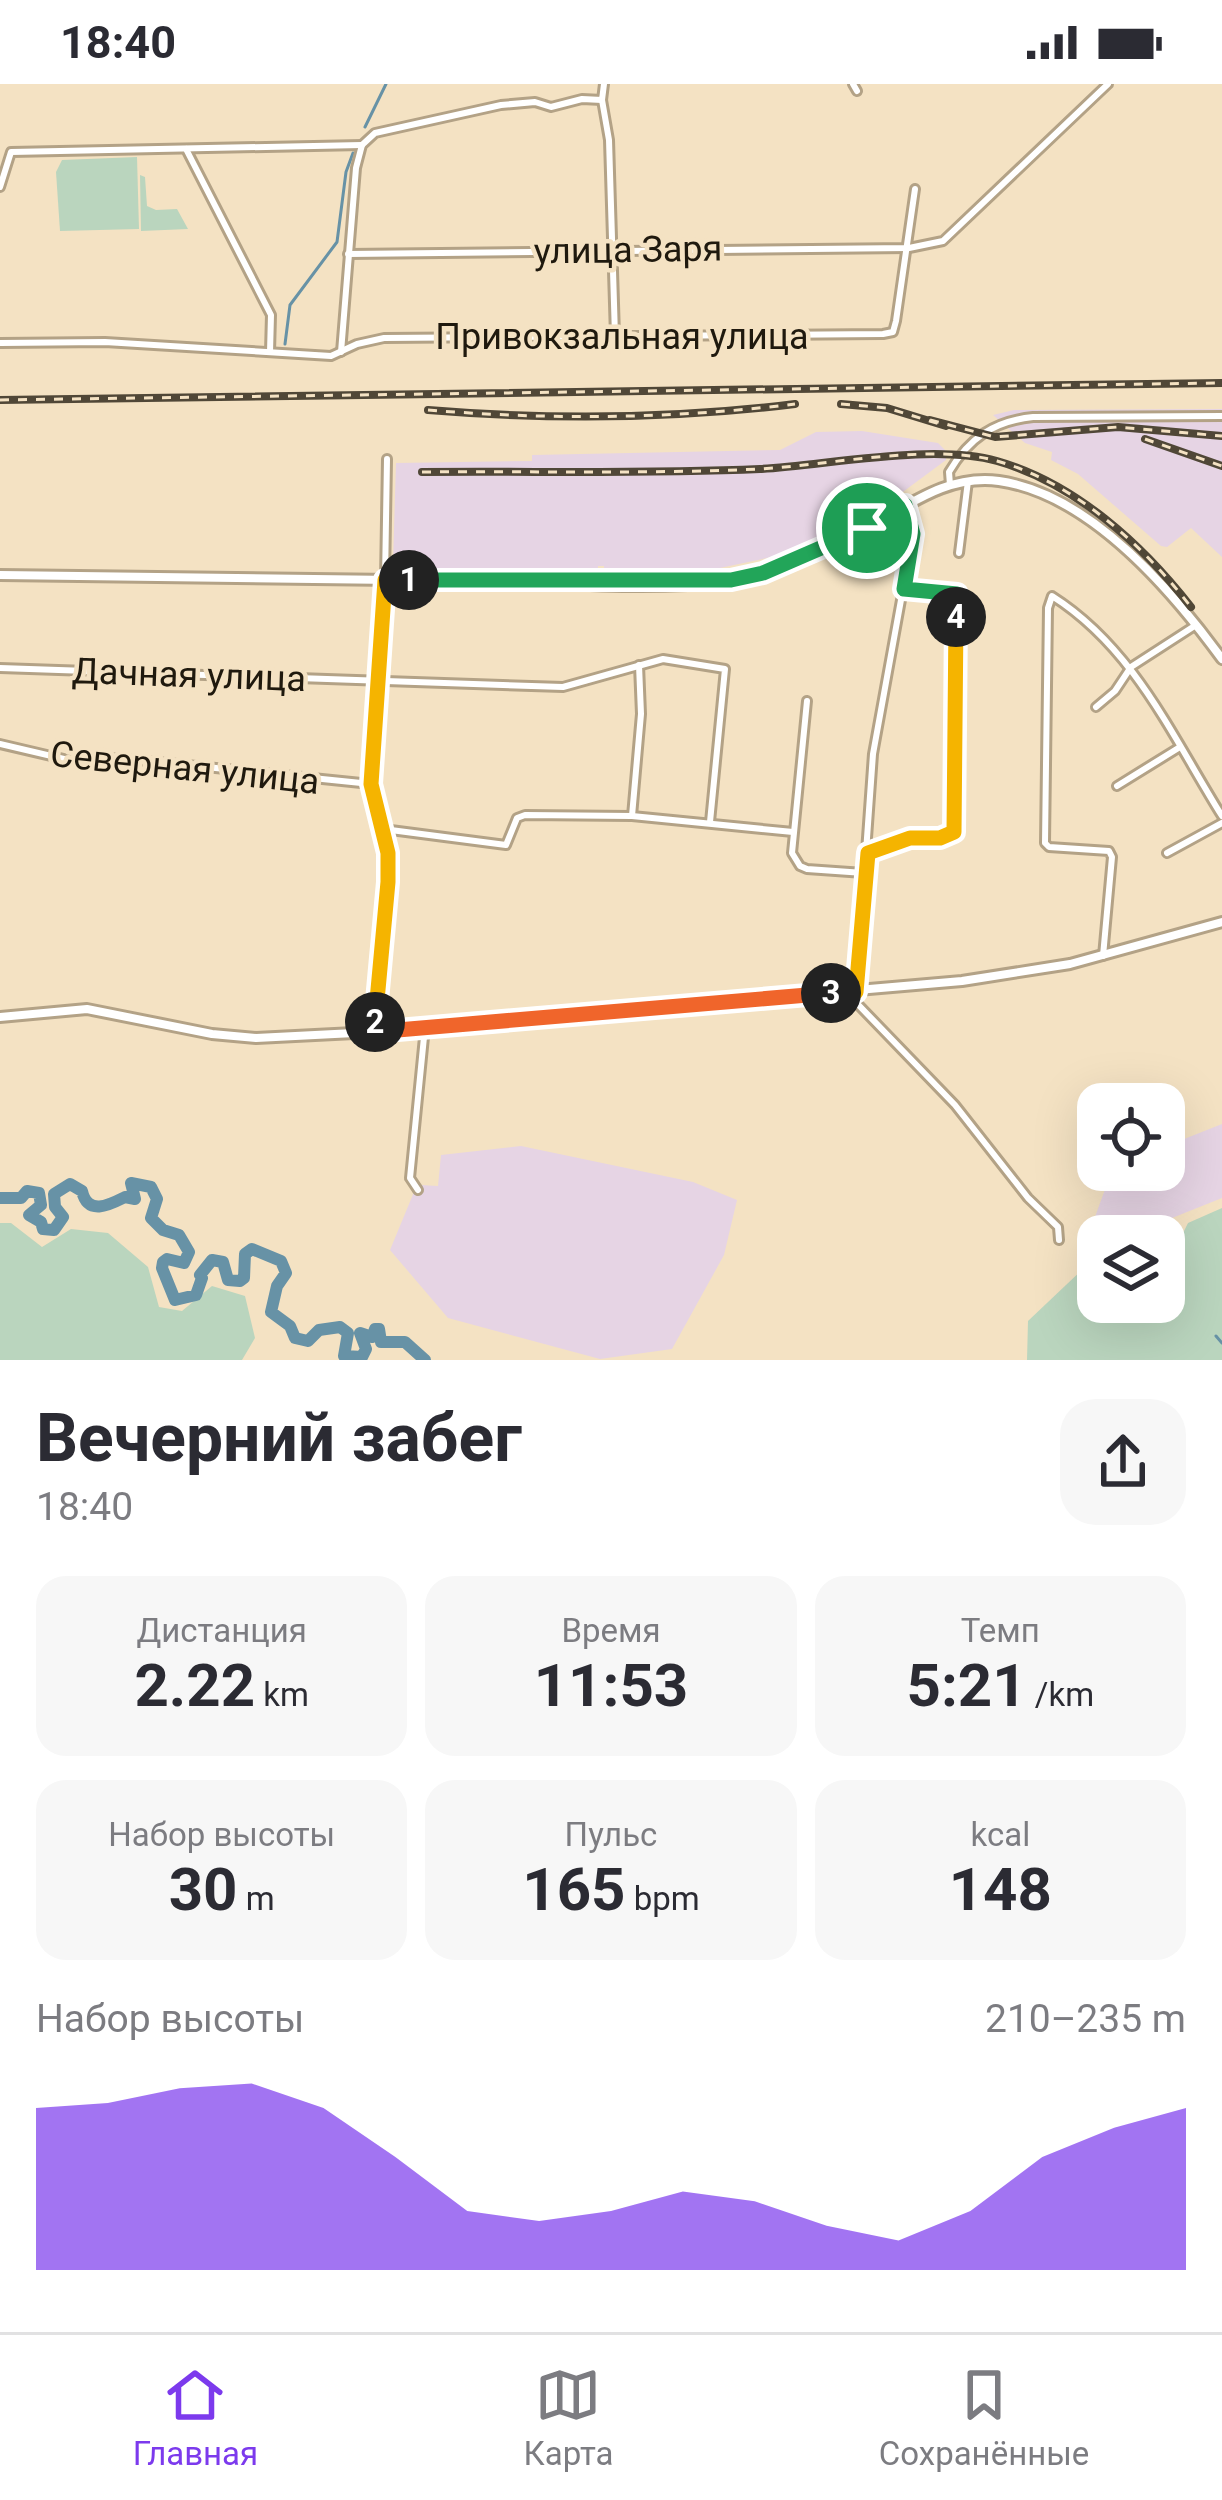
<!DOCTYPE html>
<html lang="ru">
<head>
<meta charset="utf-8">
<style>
  :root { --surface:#fff; --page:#f7f7f7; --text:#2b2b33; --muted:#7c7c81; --line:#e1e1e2; --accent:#7c3aed }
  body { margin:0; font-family:Roboto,sans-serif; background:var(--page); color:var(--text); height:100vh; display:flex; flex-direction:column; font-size:45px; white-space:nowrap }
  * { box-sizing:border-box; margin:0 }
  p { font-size:39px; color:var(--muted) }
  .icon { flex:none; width:66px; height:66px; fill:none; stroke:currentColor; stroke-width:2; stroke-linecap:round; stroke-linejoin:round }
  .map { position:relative; height:1276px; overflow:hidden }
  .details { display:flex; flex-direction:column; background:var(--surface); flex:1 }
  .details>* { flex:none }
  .controls { position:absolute; left:1077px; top:999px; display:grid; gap:24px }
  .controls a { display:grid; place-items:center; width:108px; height:108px; border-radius:24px; background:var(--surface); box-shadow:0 12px 48px #0002; font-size:60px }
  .pin { position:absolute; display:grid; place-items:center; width:102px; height:102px; color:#fff; margin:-51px; border:6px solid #fff; border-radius:50%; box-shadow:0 3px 12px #0007 }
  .km { position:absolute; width:60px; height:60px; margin:-30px; border-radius:50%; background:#222; color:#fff; font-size:33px; line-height:60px; text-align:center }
  .round { display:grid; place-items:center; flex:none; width:126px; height:126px; border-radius:36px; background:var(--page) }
  .overview { display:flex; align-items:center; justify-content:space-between; height:204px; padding:0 36px }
  h1 { font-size:66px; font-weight:700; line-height:90px }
  .figures { display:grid; grid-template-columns:repeat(3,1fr); gap:18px; height:204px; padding:12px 36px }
  .figures div { display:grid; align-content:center; border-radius:30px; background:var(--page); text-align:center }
  .figures b { font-size:60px; font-weight:700 }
  .figures small { font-size:33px; font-weight:400 }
  .figures p { font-size:33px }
  .chart { height:336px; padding:24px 36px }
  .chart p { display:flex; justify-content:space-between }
  .chart svg { width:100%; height:216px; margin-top:12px; fill:var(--accent); opacity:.7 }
  .status { display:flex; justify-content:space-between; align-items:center; height:84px; padding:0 60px; background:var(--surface); direction:ltr }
  .status svg { height:33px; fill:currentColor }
  .tabs { display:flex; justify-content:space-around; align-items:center; height:168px; border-top:3px solid var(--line); background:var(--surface); font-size:33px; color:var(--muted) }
  .tabs a { display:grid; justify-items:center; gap:6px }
  .tabs .selected { color:var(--accent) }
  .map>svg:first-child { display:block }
  .industrial { fill:#e6d4e4 }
  .green { fill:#bad5be }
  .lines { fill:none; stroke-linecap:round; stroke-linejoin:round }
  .stream { stroke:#6792a6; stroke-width:3 }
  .river { stroke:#6792a6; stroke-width:12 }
  .street-casing { stroke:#b3a286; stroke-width:12 }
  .secondary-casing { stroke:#b3a286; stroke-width:14 }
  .street { stroke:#fff; stroke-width:6 }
  .secondary { stroke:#fff; stroke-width:8 }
  .rail-casing { stroke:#504737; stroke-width:8 }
  .rail { stroke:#f4e2c3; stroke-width:3; stroke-dasharray:9; stroke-linecap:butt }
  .split-1-casing { stroke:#fff; stroke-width:24 }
  .split-2-casing { stroke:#fff; stroke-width:24 }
  .split-3-casing { stroke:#fff; stroke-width:24 }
  .split-4-casing { stroke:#fff; stroke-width:24 }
  .split-5-casing { stroke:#fff; stroke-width:24 }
  .split-1 { stroke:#22a559; stroke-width:15 }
  .split-2 { stroke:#f5b400; stroke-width:15 }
  .split-3 { stroke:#f0652b; stroke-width:15 }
  .split-4 { stroke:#f5b400; stroke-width:15 }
  .split-5 { stroke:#22a559; stroke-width:15 }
  .labels { text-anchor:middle; stroke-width:9; stroke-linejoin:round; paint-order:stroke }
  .street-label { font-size:36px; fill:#1f190e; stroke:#f4e2c3 }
</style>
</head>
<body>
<div class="status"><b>18:40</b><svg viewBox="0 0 49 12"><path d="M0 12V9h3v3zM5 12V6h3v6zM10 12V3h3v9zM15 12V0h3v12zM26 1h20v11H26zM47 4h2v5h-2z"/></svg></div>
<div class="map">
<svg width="1222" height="1276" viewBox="0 0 1222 1276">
  <rect width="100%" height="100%" fill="#f4e2c3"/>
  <g class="industrial">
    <polygon points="1222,325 1222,473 1191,444 1167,463 1161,462 1078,390 1051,376 1052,368 1025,359 993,331 1014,326"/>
    <polygon points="862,347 938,359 946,367 946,376 873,430 772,473 715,485 604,488 604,482 598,482 598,490 399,489 393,479 396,379 532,377 532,371 780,366 816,348"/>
    <polygon points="1222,1040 1222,1114 1167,1136 1161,1152 1098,1152 1098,1159 1087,1155 1112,1086 1164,1086 1164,1063"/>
    <polygon points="521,1062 693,1098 737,1116 724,1171 672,1265 600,1275 448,1234 390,1166 414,1108 420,1101 438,1102 441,1071"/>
  </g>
  <g class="green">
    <polygon points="137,73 139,145 60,147 56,88 62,76"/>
    <polygon points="140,91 145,93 147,122 156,126 177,125 188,145 141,147"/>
    <polygon points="1222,1124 1222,1276 1027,1276 1028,1237 1085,1183 1098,1186 1098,1218 1164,1218 1164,1187 1188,1139"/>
    <polygon points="0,1139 11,1139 42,1163 71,1145 108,1149 148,1183 159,1223 182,1227 212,1202 245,1212 255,1254 242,1276 0,1276"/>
  </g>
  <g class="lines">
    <g class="stream">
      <polyline points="365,43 386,0"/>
      <polyline points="285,260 290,221 337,158 346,88 353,69"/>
      <polyline points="1216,1252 1222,1259"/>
    </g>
    <path class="river" d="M0 1114H21L27 1107 39 1109 41 1121 29 1131 41 1138 43 1145 54 1146 63 1133 55 1123 54 1110 70 1100 82 1107C88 1133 111 1120 125 1113L135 1115 131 1099 151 1103 157 1115 151 1134 163 1146 179 1151 189 1168 184 1179 167 1175 163 1178 162 1184 175 1216 196 1211 202 1194 200 1191 212 1176 223 1178 228 1196 240 1197 244 1194 245 1170 252 1165 281 1177 286 1189 277 1202 271 1228 290 1242 295 1254 308 1257 319 1246 340 1243 348 1249 344 1272 362 1273 366 1265 360 1249 372 1253 375 1245H379L381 1258H405L425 1276"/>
    <defs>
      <g id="street">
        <polyline points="853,0 857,7"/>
        <polyline points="602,16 609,56 615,252"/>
        <polyline points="186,65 271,231 270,268"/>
        <polyline points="0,103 11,68 362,61"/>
        <polyline points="348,170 909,164 943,157 1108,0"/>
        <polyline points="0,259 105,258 331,272 357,260 384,254 883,250 893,248 896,237 915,105"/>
        <polyline points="341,268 356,84 362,61 375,49 501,21 535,18 551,23 582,15 602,16 604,0"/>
        <path d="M950 401 949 388C969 354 994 337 1033 333L1222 332"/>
        <polyline points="959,469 968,397"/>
        <polyline points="0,584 563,603 663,575 725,585 710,738"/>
        <polyline points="807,617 792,769 800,782 807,785 864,789"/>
        <polyline points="1096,623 1115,607 1131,583 1196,541"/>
        <polyline points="0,660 81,679 119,674 371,700"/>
        <polyline points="1117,702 1180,663"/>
        <polyline points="632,732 641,630 639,581"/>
        <polyline points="383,745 506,761 517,734 525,731 632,732 793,748"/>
        <polyline points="868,769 910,754 940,754 954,748 957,510 904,505"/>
        <polyline points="1167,769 1222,739"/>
        <path d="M1103 872 1112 773 1109 767 1049 763 1045 759 1048 524 1052 512C1134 564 1172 652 1222 732"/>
        <polyline points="846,908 955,1021 1028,1114 1058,1143 1059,1156"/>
        <polyline points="856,908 873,670 913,450 905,421"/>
        <polyline points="374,948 388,798 388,769 371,700 385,496 387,375"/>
        <polyline points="418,1106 410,1094 425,943"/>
      </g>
      <g id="secondary">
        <path d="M0 491C158 493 316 495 474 497 557 498 646 508 729 497 776 490 823 467 865 445 908 422 947 390 999 397 1090 410 1171 505 1222 575"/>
        <polyline points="0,933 87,925 212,950 256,954 374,948 962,897 1070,880 1222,838"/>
      </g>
    </defs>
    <use href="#street" class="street-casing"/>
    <use href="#secondary" class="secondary-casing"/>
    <use href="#street" class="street"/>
    <use href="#secondary" class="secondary"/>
    <defs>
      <g id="rail">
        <polyline points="0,316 1222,299"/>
        <polyline points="841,320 887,324 946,342"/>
        <path d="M428 326C550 336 673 335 795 320"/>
        <polyline points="930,336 995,353 1118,343 1222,352"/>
        <polyline points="1145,355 1222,382"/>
        <path d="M422 388C535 387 648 390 760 385 828 381 933 359 997 377 1075 399 1142 460 1191 523"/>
      </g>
    </defs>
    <use href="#rail" class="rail-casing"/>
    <use href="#rail" class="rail"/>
  </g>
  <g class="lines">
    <defs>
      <polyline id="split-1" points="409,496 731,496 763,489 867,444"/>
      <polyline id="split-2" points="375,938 388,798 388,769 371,700 385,496 409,496"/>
      <polyline id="split-3" points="375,938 374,948 831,909"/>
      <polyline id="split-4" points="831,909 856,908 868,769 910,754 940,754 954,748 956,533"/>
      <polyline id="split-5" points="867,444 905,421 913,450 904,505 957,510 956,533"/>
    </defs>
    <use href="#split-1" class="split-1-casing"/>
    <use href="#split-2" class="split-2-casing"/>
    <use href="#split-3" class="split-3-casing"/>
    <use href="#split-4" class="split-4-casing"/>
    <use href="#split-5" class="split-5-casing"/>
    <use href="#split-1" class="split-1"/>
    <use href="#split-2" class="split-2"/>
    <use href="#split-3" class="split-3"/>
    <use href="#split-4" class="split-4"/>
    <use href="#split-5" class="split-5"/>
  </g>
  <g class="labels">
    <g class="street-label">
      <text transform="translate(628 165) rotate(-1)" y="13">улица Заря</text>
      <text x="622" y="265">Привокзальная улица</text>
      <text transform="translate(189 590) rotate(2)" y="13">Дачная улица</text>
      <text transform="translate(185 683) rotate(6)" y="13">Северная улица</text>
    </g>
  </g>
</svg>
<div class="controls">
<a><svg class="icon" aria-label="locate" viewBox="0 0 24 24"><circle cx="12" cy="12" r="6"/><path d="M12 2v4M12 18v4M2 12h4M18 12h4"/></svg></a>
<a><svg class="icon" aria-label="layers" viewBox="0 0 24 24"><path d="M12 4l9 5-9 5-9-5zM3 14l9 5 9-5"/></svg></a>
</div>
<div class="pin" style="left:867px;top:444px;background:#1e9e55"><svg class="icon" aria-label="arrive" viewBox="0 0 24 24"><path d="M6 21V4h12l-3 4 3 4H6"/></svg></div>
<b class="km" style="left:409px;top:496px">1</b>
<b class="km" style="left:375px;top:938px">2</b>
<b class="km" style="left:831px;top:909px">3</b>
<b class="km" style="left:956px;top:533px">4</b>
</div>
<section class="details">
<div class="overview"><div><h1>Вечерний забег</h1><p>18:40</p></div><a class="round"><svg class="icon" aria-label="share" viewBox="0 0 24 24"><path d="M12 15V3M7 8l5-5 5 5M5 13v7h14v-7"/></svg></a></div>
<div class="figures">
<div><p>Дистанция</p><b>2.22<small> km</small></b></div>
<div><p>Время</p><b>11:53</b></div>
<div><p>Темп</p><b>5:21<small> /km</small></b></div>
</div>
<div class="figures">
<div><p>Набор высоты</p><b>30<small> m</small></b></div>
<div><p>Пульс</p><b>165<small> bpm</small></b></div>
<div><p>kcal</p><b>148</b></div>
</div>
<div class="chart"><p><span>Набор высоты</span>210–235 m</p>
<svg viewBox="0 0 160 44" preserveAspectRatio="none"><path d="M0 44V11L10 10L20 7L30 6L40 11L50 21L60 32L70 34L80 32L90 28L100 30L110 35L120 38L130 32L140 21L150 15L160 11V44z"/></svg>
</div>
</section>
<nav class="tabs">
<a class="selected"><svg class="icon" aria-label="home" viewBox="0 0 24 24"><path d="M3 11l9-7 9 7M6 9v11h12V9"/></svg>Главная</a>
<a><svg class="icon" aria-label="map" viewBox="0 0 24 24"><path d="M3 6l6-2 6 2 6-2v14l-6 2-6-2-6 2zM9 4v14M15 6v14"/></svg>Карта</a>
<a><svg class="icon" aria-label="saved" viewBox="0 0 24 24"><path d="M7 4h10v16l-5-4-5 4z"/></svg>Сохранённые</a>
</nav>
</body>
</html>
